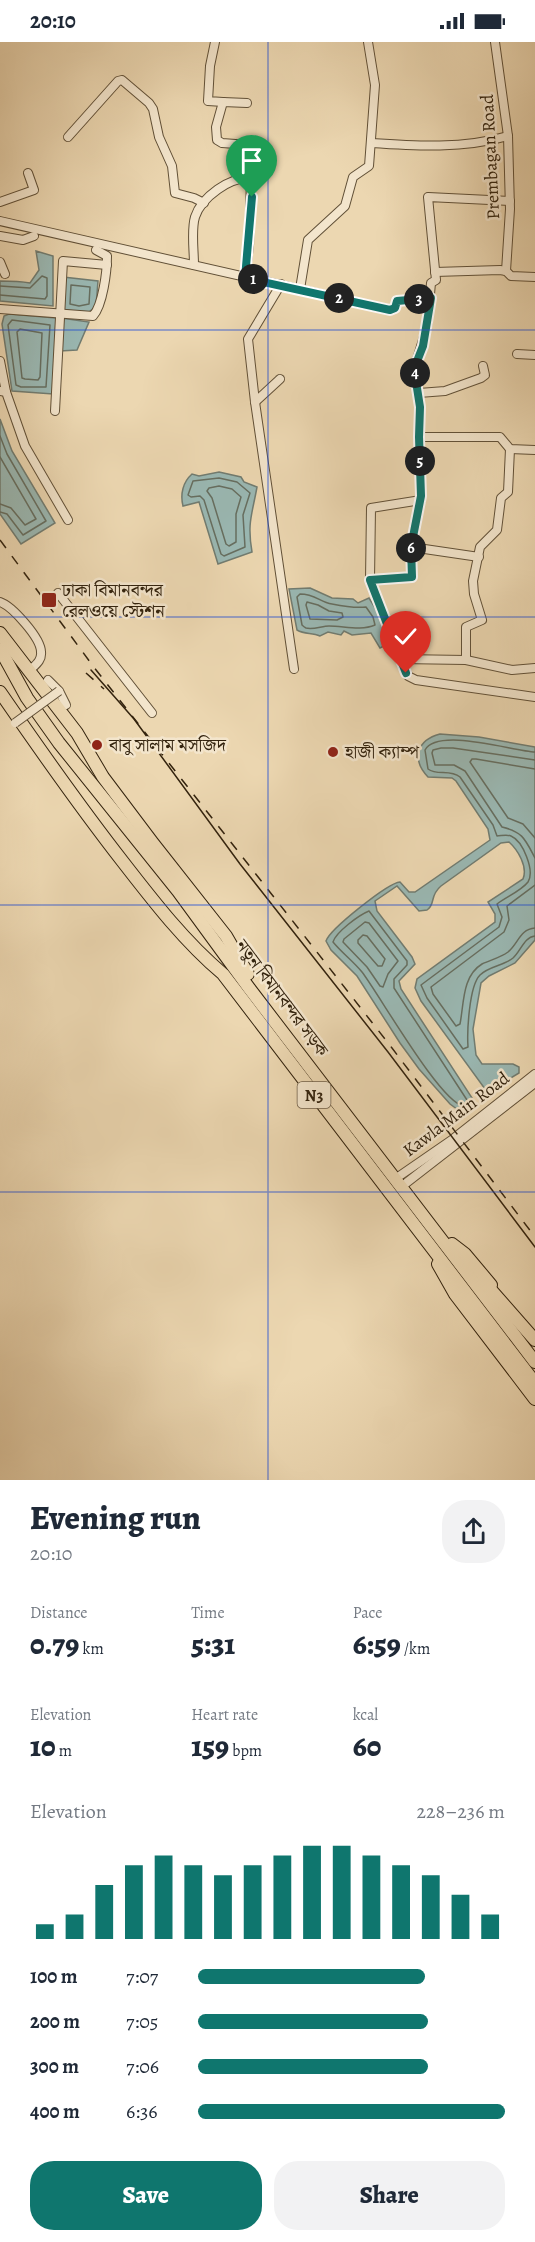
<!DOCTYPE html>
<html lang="en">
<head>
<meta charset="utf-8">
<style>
  :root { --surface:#fff; --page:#f2f2f3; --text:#1f2937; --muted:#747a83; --accent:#0f766e }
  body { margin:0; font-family:Alegreya,"Noto Serif Bengali",serif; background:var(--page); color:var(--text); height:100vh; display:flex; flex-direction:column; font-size:22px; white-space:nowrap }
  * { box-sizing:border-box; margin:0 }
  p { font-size:20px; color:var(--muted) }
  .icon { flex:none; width:33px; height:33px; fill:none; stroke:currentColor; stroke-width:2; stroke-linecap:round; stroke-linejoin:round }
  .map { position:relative; height:1438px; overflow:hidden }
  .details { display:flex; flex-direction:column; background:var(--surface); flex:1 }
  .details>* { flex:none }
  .pin { position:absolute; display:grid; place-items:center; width:51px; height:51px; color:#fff; margin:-62px -26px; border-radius:50% 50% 50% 0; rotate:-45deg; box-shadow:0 0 6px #0007 }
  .pin .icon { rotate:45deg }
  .km { position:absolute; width:30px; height:30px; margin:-15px; border-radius:50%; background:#222; color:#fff; font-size:16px; line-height:30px; text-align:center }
  .round { display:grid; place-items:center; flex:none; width:63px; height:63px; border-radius:24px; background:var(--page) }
  .headline { display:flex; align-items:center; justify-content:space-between; height:102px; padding:0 30px }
  h1 { font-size:33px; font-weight:800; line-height:45px }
  .metrics { display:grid; grid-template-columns:repeat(3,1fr); gap:9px; height:102px; padding:6px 30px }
  .metrics div { display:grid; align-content:center }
  .metrics b { font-size:30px; font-weight:800 }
  .metrics small { font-size:16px; font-weight:400 }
  .metrics p { font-size:16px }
  .chart { height:168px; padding:12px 30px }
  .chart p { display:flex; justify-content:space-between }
  .chart svg { width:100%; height:108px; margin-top:6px; stroke:var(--accent); stroke-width:6 }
  .cta { display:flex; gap:12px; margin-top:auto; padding:12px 30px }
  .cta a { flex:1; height:69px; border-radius:24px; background:var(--accent); color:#fff; font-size:24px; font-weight:800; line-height:69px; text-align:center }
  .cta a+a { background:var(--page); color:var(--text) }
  ul { padding:0 30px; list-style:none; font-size:20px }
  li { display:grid; grid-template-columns:96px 72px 1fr; align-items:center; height:45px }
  li i { height:15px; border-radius:8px; background:var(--accent) }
  .status { display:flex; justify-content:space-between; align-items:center; height:42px; padding:0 30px; background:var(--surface); direction:ltr }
  .status svg { height:16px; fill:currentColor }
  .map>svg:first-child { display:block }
  .water { fill:#9ab8b3; stroke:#717c71; stroke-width:1.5 }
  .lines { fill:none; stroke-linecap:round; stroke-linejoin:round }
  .shore { stroke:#666e60; stroke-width:1.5 }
  .minor-casing { stroke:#615037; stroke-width:10 }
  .highway-casing { stroke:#33230e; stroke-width:14 }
  .minor { stroke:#f3e5cc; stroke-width:8 }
  .highway { stroke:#ecd7b1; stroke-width:12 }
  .tram { stroke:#33230e; stroke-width:1.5 }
  .rail { stroke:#33230e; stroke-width:1.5; stroke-dasharray:10 10; stroke-linecap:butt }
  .minor-bridge-casing { stroke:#615037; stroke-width:10; stroke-linecap:butt }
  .minor-bridge { stroke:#f3e5cc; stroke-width:8 }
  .route-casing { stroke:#fff; stroke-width:12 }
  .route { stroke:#0f766e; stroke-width:8 }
  .grid { fill:none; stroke:#1d4ed8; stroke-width:1.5; stroke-opacity:0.55 }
  .poi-dot { fill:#8f2418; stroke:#f3e5cc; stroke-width:2 }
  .labels { text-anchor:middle; stroke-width:5; stroke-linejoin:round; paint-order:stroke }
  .shield { fill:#f3e5cc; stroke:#6d5d47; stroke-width:1.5 }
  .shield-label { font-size:16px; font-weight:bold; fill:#33230e }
  .street-label { font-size:18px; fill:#33230e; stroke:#f3e5cc }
  .poi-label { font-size:18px; fill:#33230e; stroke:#f3e5cc; text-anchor:start }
</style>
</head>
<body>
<div class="status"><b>20:10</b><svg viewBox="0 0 49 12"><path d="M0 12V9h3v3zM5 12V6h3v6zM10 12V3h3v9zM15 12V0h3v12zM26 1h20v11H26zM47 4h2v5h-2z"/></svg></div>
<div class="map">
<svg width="535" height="1438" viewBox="0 0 535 1438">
  <rect width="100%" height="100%" fill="#ecd7b1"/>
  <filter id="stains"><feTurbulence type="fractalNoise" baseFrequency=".00333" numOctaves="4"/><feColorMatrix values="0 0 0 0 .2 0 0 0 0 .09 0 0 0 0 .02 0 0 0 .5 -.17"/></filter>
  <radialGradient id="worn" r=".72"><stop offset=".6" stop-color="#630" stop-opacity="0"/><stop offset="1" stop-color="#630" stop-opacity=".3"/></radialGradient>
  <g class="water">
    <path d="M36 209 53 214V264L0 259V239C11 239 19 239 30 241L39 228Z"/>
    <polygon points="63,235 98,239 96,264 89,270 63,268"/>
    <polygon points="9,272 56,276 53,352 12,349 2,282 4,274"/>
    <polygon points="61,276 89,280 77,308 60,309"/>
    <polygon points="0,377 12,409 55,481 21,502 0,472"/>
    <path d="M219 430 241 435 244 440 257 445C252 473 247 481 252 510L218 522 199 460 183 464C180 452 183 440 192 432L199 434Z"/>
    <path d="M310 546 332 556 353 557 358 561 369 556 379 572 388 602 380 606 371 591 352 593 344 589 341 593 328 590 320 594C312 590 305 593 297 588L289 547Z"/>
    <path d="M440 692 479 695 535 705V898L515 921 489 934 481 941 473 987 476 1013 482 1022H513L519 1025V1031L494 1046 485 1047 421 959 415 946 417 937 495 880V872L488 860 523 837C528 825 518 808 509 800L501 801 441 844C429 854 436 862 427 868L419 869 397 844 375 859 377 869 412 915 415 922 399 939 401 947 476 1062 468 1069 461 1070 450 1062 419 1027 400 1001 357 934 331 908 326 899C330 887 388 841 400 840L409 850H415L490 798 488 787 456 739 452 736 428 735C411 717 417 698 440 692Z"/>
  </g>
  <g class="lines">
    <g class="shore">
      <polygon points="71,243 90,245 89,262 79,264 70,262"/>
      <polyline points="0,244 30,246 42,234 47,236 47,254 45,257 0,253"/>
      <polygon points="12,278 50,283 46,345 21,345 16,343 8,283"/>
      <polygon points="20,287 42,291 40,335 38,338 25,337 22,336 17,290"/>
      <polyline points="0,394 7,412 46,479 23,493 7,472 0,470"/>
      <polyline points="0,415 36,477 25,483 11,466 0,462"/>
      <polygon points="219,436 237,440 250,451 243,473 245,505 224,514 221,512 204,458 200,454 191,455 188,453 193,439"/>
      <polygon points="219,444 232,447 241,455 236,472 236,500 229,504 226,502 212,456 207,449 209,446"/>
      <path d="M300 552C315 552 320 560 332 562 342 564 358 566 366 565L373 575 375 583C361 589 344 584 329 584 322 584 313 588 306 586 304 585 303 584 302 583L297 555Z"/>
      <polygon points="307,560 318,563 329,569 342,571 343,575 337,578 310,577 306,563"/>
      <path d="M535 710C513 709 438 685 425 708L428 727C437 734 450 727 460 735L493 783 497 794C501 794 506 792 511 794 523 799 535 829 528 840 521 849 506 855 497 862L502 875 499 885 421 943 427 956 463 1007 468 1005C467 990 469 944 480 933 489 924 503 924 513 916 521 909 524 895 535 894"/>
      <path d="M535 718 453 706H441L433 708 432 711 435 723H454L465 729 502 785C523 790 525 797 535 816"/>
      <polyline points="535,727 476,717 472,717 470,720 508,776 523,782 535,796"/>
      <path d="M535 843 507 864 509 878 504 890 431 945 433 952 456 984 460 982C464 962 462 934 482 922 490 918 500 916 508 910 518 902 520 887 535 886"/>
      <path d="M369 869 407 919V923L394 937V946L467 1058 464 1064C441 1062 379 952 362 930 353 919 342 911 333 900 336 890 359 873 369 869Z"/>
      <polygon points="365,880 369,881 398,919 388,932 383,945 380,944 367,925 343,900 344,897"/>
      <polygon points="363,893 367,894 385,917 382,924 378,924 358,901 358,898"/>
    </g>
    <defs>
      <g id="minor">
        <polyline points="215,0 210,24 208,59 223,60"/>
        <polyline points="495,0 508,94 510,167 506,229"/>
        <polyline points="247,61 223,60 216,85 217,98 222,101 249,103"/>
        <polyline points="68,95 118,39 122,38 149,61 153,67 159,95 172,124 175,151 194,156 204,161"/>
        <path d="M371 101C417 104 463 107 508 94"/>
        <polyline points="510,159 428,155 436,238 431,241 427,285 414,327 420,365 419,395 421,454 411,505 412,535 370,538 408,634 416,638 535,655"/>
        <polyline points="0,160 34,148 28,131"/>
        <polyline points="0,179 390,268 395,266 397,259 431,256"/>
        <polyline points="0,194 23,198 34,194"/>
        <polyline points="0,220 5,232"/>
        <path d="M194 223C194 208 191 188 195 175 201 156 231 133 251 137L249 204 245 236"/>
        <polyline points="435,230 500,228 506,229 511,234 535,235"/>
        <polyline points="281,242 248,297 255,360 294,627"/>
        <polyline points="300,247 308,198 345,164 353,135 369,124 375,43 368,0"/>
        <path d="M0 267 93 274C103 263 107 229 107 214L96 208"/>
        <polyline points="517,312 535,313"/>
        <polyline points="0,319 6,350"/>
        <polyline points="0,349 6,350 25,404 68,478"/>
        <polyline points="419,351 445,349 481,336 485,333 483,324"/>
        <polyline points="255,360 280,337"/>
        <polyline points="55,369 63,219 107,223"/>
        <polyline points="419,395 500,395 510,407 535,408"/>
        <polyline points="411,505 479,515"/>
        <polyline points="370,538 371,466 421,458"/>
        <polyline points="58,551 152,671"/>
        <path d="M0 560C12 564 41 596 41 610 42 619 35 623 29 629"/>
        <polyline points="400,617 466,618 512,628 535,626"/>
        <polyline points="466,618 466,585 482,578 474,552 473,539 480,505 497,488 501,456 508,450 510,407"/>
        <polyline points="48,638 59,649 66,663"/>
        <polyline points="395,1137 453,1097 535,1032"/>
        <polyline points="401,1145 535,1041"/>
      </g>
      <g id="highway">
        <polyline points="0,591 77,691 103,735 152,800 226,894 248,932"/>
        <polyline points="0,607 27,656 59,701 178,849 249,946 535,1320"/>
        <path d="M0 650C40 708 80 765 123 820 154 860 185 900 223 932L535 1341"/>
        <polyline points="452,1202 465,1212 491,1243"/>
        <polyline points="438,1222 455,1252 535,1357"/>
        <polyline points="483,1239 535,1298"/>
      </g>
    </defs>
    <use href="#minor" class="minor-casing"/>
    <use href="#highway" class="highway-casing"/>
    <use href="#minor" class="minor"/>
    <use href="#highway" class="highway"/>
    <polyline class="tram" points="91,628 134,677 240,822 388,1010 535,1205"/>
    <g class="rail">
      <polyline points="0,498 93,624 392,1006 535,1195"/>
      <polyline points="86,631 104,647"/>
    </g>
    <defs>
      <polyline id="minor-bridge" points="15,681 59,649"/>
    </defs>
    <use href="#minor-bridge" class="minor-bridge-casing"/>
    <use href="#minor-bridge" class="minor-bridge"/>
  </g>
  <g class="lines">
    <defs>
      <polyline id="route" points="252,155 245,236 390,268 395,266 397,259 431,256 423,304 414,327 420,365 419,395 421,454 411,505 412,535 370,538 406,631"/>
    </defs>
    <use href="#route" class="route-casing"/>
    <use href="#route" class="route"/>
  </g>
  <path class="grid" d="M268 0V1438M0 288H535M0 575H535M0 863H535M0 1150H535"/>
  <g class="poi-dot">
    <rect x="41" y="550" width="16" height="16" rx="3"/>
    <circle cx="97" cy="703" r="6"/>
    <circle cx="333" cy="710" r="6"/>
  </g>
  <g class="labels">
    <rect class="shield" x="297.5" y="1040" width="33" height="26" rx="4.5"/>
    <g class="shield-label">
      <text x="314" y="1059">N3</text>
    </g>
    <g class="street-label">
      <text transform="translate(490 115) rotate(-93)" y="6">Prembagan Road</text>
      <text transform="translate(282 956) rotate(53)" y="6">নতুন বিমানবন্দর সড়ক</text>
      <text transform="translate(456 1072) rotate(-37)" y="6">Kawla Main Road</text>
    </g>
    <g class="poi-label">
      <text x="62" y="554">ঢাকা বিমানবন্দর<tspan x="62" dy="21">রেলওয়ে স্টেশন</tspan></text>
      <text x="109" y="709">বাবু সালাম মসজিদ</text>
      <text x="345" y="716">হাজী ক্যাম্প</text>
    </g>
  </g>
  <rect width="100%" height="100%" filter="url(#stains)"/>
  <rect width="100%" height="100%" fill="url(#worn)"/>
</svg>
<div class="pin" style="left:252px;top:155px;background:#1e9e55"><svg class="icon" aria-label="arrive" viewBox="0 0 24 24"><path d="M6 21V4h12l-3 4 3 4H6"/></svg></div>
<div class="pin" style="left:406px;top:631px;background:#d93025"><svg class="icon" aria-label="check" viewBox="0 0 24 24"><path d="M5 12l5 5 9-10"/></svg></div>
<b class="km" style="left:253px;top:237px">1</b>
<b class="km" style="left:339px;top:256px">2</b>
<b class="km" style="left:419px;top:257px">3</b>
<b class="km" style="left:415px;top:331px">4</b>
<b class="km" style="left:420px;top:419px">5</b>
<b class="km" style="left:411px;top:506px">6</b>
</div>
<section class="details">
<div class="headline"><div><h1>Evening run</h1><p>20:10</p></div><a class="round"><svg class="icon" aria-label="share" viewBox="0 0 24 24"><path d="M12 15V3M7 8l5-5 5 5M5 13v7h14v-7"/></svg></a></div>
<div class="metrics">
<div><p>Distance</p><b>0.79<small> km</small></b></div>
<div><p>Time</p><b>5:31</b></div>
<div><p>Pace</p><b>6:59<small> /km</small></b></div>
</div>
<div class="metrics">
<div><p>Elevation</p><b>10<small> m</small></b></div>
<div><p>Heart rate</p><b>159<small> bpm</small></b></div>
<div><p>kcal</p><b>60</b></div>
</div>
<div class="chart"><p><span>Elevation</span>228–236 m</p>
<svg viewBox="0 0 160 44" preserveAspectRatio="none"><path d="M5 44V38M15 44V34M25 44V22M35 44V14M45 44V10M55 44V14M65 44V18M75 44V14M85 44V10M95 44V6M105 44V6M115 44V10M125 44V14M135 44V18M145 44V26M155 44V34"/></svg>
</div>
<ul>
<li><b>100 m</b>7:07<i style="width:74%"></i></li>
<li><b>200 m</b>7:05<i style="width:75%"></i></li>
<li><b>300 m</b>7:06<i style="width:75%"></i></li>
<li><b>400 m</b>6:36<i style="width:100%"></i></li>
</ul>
<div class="cta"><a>Save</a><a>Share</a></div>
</section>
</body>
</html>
